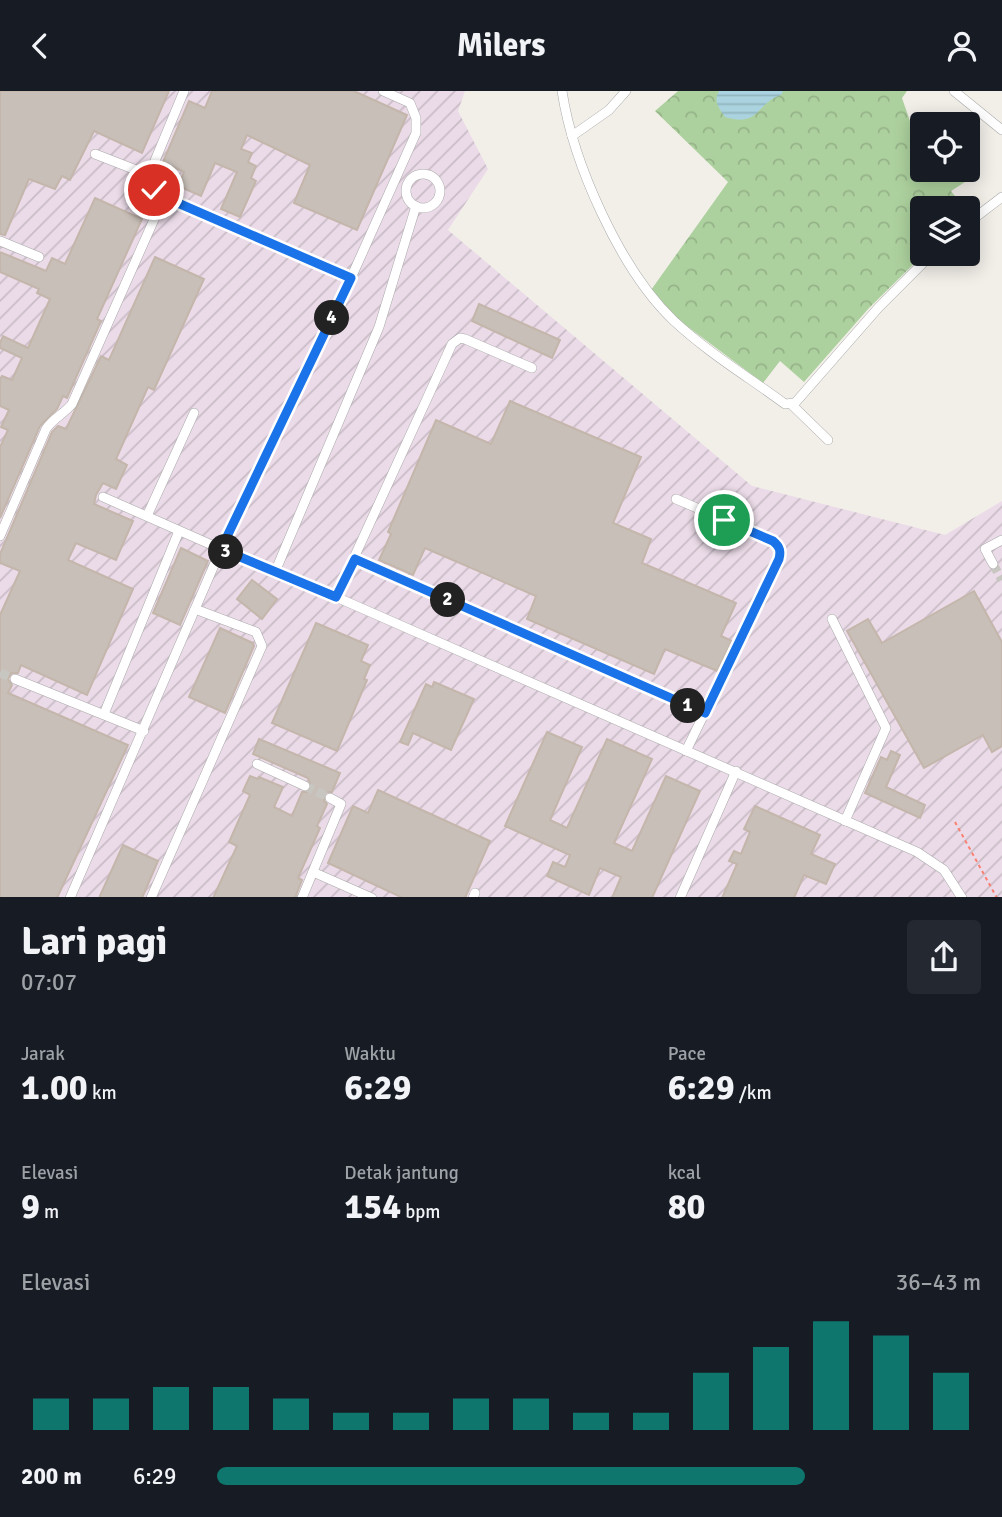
<!DOCTYPE html>
<html lang="id">
<head>
<meta charset="utf-8">
<style>
  :root { --surface:#171b24; --page:#242831; --text:#f1f3f6; --muted:#9ea1a6; --accent:#0f766e }
  body { margin:0; font-family:Signika,sans-serif; background:var(--page); color:var(--text); height:100vh; display:flex; flex-direction:column; font-size:26px; white-space:nowrap }
  * { box-sizing:border-box; margin:0 }
  p { font-size:23px; color:var(--muted) }
  .icon { flex:none; width:38px; height:38px; fill:none; stroke:currentColor; stroke-width:2; stroke-linecap:round; stroke-linejoin:round }
  .map { position:relative; height:806px; overflow:hidden }
  .sheet { display:flex; flex-direction:column; background:var(--surface); flex:1 }
  .sheet>* { flex:none }
  .buttons { position:absolute; left:910px; top:21px; display:grid; gap:14px }
  .buttons a { display:grid; place-items:center; width:70px; height:70px; border-radius:7px; background:var(--surface); box-shadow:0 4px 18px #0003; font-size:35px }
  .pin { position:absolute; display:grid; place-items:center; width:60px; height:60px; color:#fff; margin:-30px; border:4px solid #fff; border-radius:50%; box-shadow:0 2px 7px #0007 }
  .km { position:absolute; width:35px; height:35px; margin:-18px; border-radius:50%; background:#222; color:#fff; font-size:19px; line-height:35px; text-align:center }
  .round { display:grid; place-items:center; flex:none; width:74px; height:74px; border-radius:7px; background:var(--page) }
  .headline { display:flex; align-items:center; justify-content:space-between; height:119px; padding:0 21px }
  h1 { font-size:38px; font-weight:700; line-height:52px }
  .metrics { display:grid; grid-template-columns:repeat(3,1fr); gap:10px; height:119px; padding:7px 21px }
  .metrics div { display:grid; align-content:center }
  .metrics b { font-size:35px; font-weight:700 }
  .metrics small { font-size:19px; font-weight:400 }
  .metrics p { font-size:19px }
  .chart { height:196px; padding:14px 21px }
  .chart p { display:flex; justify-content:space-between }
  .chart svg { width:100%; height:126px; margin-top:7px; stroke:var(--accent); stroke-width:6 }
  ul { padding:0 21px; list-style:none; font-size:23px }
  li { display:grid; grid-template-columns:112px 84px 1fr; align-items:center; height:52px }
  li i { height:18px; border-radius:9px; background:var(--accent) }
  header { display:flex; justify-content:space-between; align-items:center; height:91px; padding:0 21px; background:var(--surface); font-size:32px; font-weight:700 }
  .map>svg:first-child { display:block }
  .industrial { fill:url(#industrial-furrows) }
  .forest { fill:url(#forest-crowns) }
  .water { fill:url(#water-rules) }
  .building { fill:#c7bfb8; stroke:#c4b6ab; stroke-width:2 }
  .lines { fill:none; stroke-linecap:round; stroke-linejoin:round }
  .minor-tunnel { stroke:#c8c6c1; stroke-width:9; stroke-dasharray:9 4.5; stroke-linecap:butt }
  .minor-casing { stroke:#a9a9a9; stroke-width:10 }
  .path { stroke:#fa8072; stroke-width:2; stroke-dasharray:3.5 3.5; stroke-linecap:butt }
  .minor { stroke:#fff; stroke-width:9 }
  .route-casing { stroke:#fff; stroke-width:14 }
  .route { stroke:#1a73e8; stroke-width:9 }
</style>
</head>
<body>
<header><svg class="icon" aria-label="back" viewBox="0 0 24 24"><path d="M15 5l-7 7 7 7"/></svg>Milers<svg class="icon" aria-label="person" viewBox="0 0 24 24"><circle cx="12" cy="8" r="4"/><path d="M4 21q1-7 8-7t8 7"/></svg></header>
<div class="map">
<svg width="1002" height="807" viewBox="0 0 1002 807">
  <defs>
    <pattern id="industrial-furrows" width="10" height="10" patternUnits="userSpaceOnUse" patternTransform="scale(1.75)"><rect width="10" height="10" fill="#ebdbe8"/><path d="M-1 1l2-2M0 10L10 0M9 11l2-2" fill="none" stroke="#c9bcc7"/></pattern>
    <pattern id="forest-crowns" width="20" height="18" patternUnits="userSpaceOnUse" patternTransform="scale(1.75)"><rect width="20" height="18" fill="#add19e"/><path d="M2 6a3 3 0 1 1 6 0M12 15a3 3 0 1 1 6 0" fill="none" stroke="#95b388"/></pattern>
    <pattern id="water-rules" width="6" height="5" patternUnits="userSpaceOnUse" patternTransform="scale(1.75)"><rect width="6" height="5" fill="#aad3df"/><path d="M0 2.5h6" fill="none" stroke="#92b5bf"/></pattern>
  </defs>
  <rect width="100%" height="100%" fill="#f2efe9"/>
  <polygon class="industrial" points="0,0 465,0 458,20 488,78 448,139 752,395 945,444 1002,410 1002,806 0,806"/>
  <polygon class="forest" points="678,0 907,0 902,7 911,33 922,44 922,79 955,79 965,91 951,100 964,117 922,117 924,163 869,217 804,291 780,270 763,292 676,227 651,199 728,91 655,20"/>
  <path class="water" d="M719 0H783L781 4C756 12 760 37 725 26 719 17 713 10 719 0Z"/>
  <g class="building">
    <polygon points="0,0 169,0 142,62 94,40 70,89 62,85 55,98 29,88 5,144 0,143"/>
    <polygon points="212,0 354,0 407,24 357,139 294,112 310,74 247,44 241,58 252,62 248,71 256,75 251,87 256,90 240,126 221,118 237,81 215,72 201,105 178,95 184,81 163,71 189,10 205,17"/>
    <polygon points="95,107 142,128 97,228 101,230 67,307 63,305 57,318 40,335 0,427 0,356 8,339 1,336 9,319 0,315 0,288 2,285 12,289 22,267 0,257 0,252 3,245 28,257 50,208 37,202 39,198 0,181 0,161 46,180 52,167 65,173"/>
    <polygon points="155,166 204,188 154,299 148,296 116,368 127,374 116,398 103,392 96,404 94,413 133,430 116,469 76,452 68,469 133,498 87,604 21,574 18,582 11,582 8,588 12,594 8,602 128,654 57,807 0,807 0,524 20,480 0,472 0,463 52,341 58,335 66,338 101,265 109,269"/>
    <polygon points="479,213 560,249 552,267 472,230"/>
    <polygon points="510,310 641,366 613,432 651,448 642,472 736,512 721,545 732,550 717,580 665,558 654,583 527,528 536,505 425,457 413,484 379,469 391,443 388,441 436,329 491,353"/>
    <polygon points="181,457 208,470 180,534 153,522"/>
    <polygon points="252,489 277,508 262,528 237,508"/>
    <polygon points="974,500 1002,551 1002,655 992,661 983,644 924,677 847,540 868,528 882,552"/>
    <polygon points="316,532 368,554 361,570 370,574 364,588 367,589 337,660 272,632"/>
    <polygon points="220,537 253,552 254,555 225,622 189,606"/>
    <polygon points="434,591 474,608 451,659 413,642 408,654 400,651 426,593 432,596"/>
    <polygon points="547,641 582,656 550,729 567,737 607,648 652,668 614,752 632,760 666,685 700,700 652,807 612,807 621,786 600,777 589,804 547,785 553,771 565,776 570,764 505,735"/>
    <polygon points="259,648 340,682 332,701 327,701 324,704 324,710 327,713 317,735 320,737 298,787 302,789 295,807 213,807 237,755 229,751 250,704 243,700 250,685 258,688 259,686 283,696 274,716 292,725 302,701 308,701 312,697 308,687 253,663"/>
    <polygon points="891,660 900,664 886,696 925,714 920,727 865,702 881,666 887,669"/>
    <polygon points="378,699 490,750 465,807 403,807 328,772 353,715 368,722"/>
    <polygon points="755,715 820,744 811,763 835,773 826,793 804,784 794,807 722,807 737,773 729,770 734,760 741,763 750,741 744,738"/>
    <polygon points="123,754 158,770 142,807 99,807"/>
  </g>
  <g class="lines">
    <g class="minor-tunnel">
      <polyline points="993,473 1002,489"/>
      <polyline points="0,582 15,588"/>
      <polyline points="305,695 330,707"/>
    </g>
    <defs>
      <g id="minor">
        <path d="M184 0 149 84C149 95 155 99 164 106L351 187"/>
        <path d="M562 0C573 72 620 178 673 229 707 261 747 285 785 313L795 312 879 216 932 163"/>
        <polyline points="954,0 1002,39"/>
        <polyline points="572,45 609,19 626,0"/>
        <polyline points="95,63 149,84"/>
        <circle cx="423" cy="100" r="17"/>
        <polyline points="968,132 1002,106"/>
        <polyline points="0,150 39,166"/>
        <polyline points="792,314 828,349"/>
        <polyline points="103,406 221,458 351,187 416,42 416,27 410,12 383,0"/>
        <path d="M676 408 773 450C780 456 781 460 779 469L686 660"/>
        <polyline points="147,425 194,322"/>
        <path d="M0 445 46 338C53 327 64 323 72 313L164 106"/>
        <polyline points="355,468 705,622"/>
        <polyline points="993,473 985,458 1002,449"/>
        <polyline points="275,481 379,236 416,115"/>
        <polyline points="336,506 452,253 460,247 465,248 532,277"/>
        <polyline points="832,528 886,637 845,730"/>
        <polyline points="15,588 144,640"/>
        <polyline points="104,623 179,440"/>
        <polyline points="257,673 305,695"/>
        <polyline points="313,781 372,807"/>
        <polyline points="70,807 221,458 336,506 917,761 944,779 962,807"/>
        <polyline points="151,807 262,555 256,541 195,518"/>
        <polyline points="302,807 341,713 330,707"/>
        <polyline points="473,807 475,802"/>
        <polyline points="680,807 736,680"/>
      </g>
    </defs>
    <use href="#minor" class="minor-casing"/>
    <polyline class="path" points="955,731 997,807"/>
    <use href="#minor" class="minor"/>
  </g>
  <g class="lines">
    <defs>
      <path id="route" d="M154 99 164 106 351 187 221 458 336 506 355 468 705 622 779 468C781 460 780 456 773 450L724 429"/>
    </defs>
    <use href="#route" class="route-casing"/>
    <use href="#route" class="route"/>
  </g>
</svg>
<div class="buttons">
<a><svg class="icon" aria-label="locate" viewBox="0 0 24 24"><circle cx="12" cy="12" r="6"/><path d="M12 2v4M12 18v4M2 12h4M18 12h4"/></svg></a>
<a><svg class="icon" aria-label="layers" viewBox="0 0 24 24"><path d="M12 4l9 5-9 5-9-5zM3 14l9 5 9-5"/></svg></a>
</div>
<div class="pin" style="left:724px;top:429px;background:#1e9e55"><svg class="icon" aria-label="arrive" viewBox="0 0 24 24"><path d="M6 21V4h12l-3 4 3 4H6"/></svg></div>
<div class="pin" style="left:154px;top:99px;background:#d93025"><svg class="icon" aria-label="check" viewBox="0 0 24 24"><path d="M5 12l5 5 9-10"/></svg></div>
<b class="km" style="left:688px;top:615px">1</b>
<b class="km" style="left:448px;top:509px">2</b>
<b class="km" style="left:226px;top:461px">3</b>
<b class="km" style="left:332px;top:227px">4</b>
</div>
<section class="sheet">
<div class="headline"><div><h1>Lari pagi</h1><p>07:07</p></div><a class="round"><svg class="icon" aria-label="share" viewBox="0 0 24 24"><path d="M12 15V3M7 8l5-5 5 5M5 13v7h14v-7"/></svg></a></div>
<div class="metrics">
<div><p>Jarak</p><b>1.00<small> km</small></b></div>
<div><p>Waktu</p><b>6:29</b></div>
<div><p>Pace</p><b>6:29<small> /km</small></b></div>
</div>
<div class="metrics">
<div><p>Elevasi</p><b>9<small> m</small></b></div>
<div><p>Detak jantung</p><b>154<small> bpm</small></b></div>
<div><p>kcal</p><b>80</b></div>
</div>
<div class="chart"><p><span>Elevasi</span>36–43 m</p>
<svg viewBox="0 0 160 44" preserveAspectRatio="none"><path d="M5 44V33M15 44V33M25 44V29M35 44V29M45 44V33M55 44V38M65 44V38M75 44V33M85 44V33M95 44V38M105 44V38M115 44V24M125 44V15M135 44V6M145 44V11M155 44V24"/></svg>
</div>
<ul>
<li><b>200 m</b>6:29<i style="width:77%"></i></li>
</ul>
</section>
</body>
</html>
